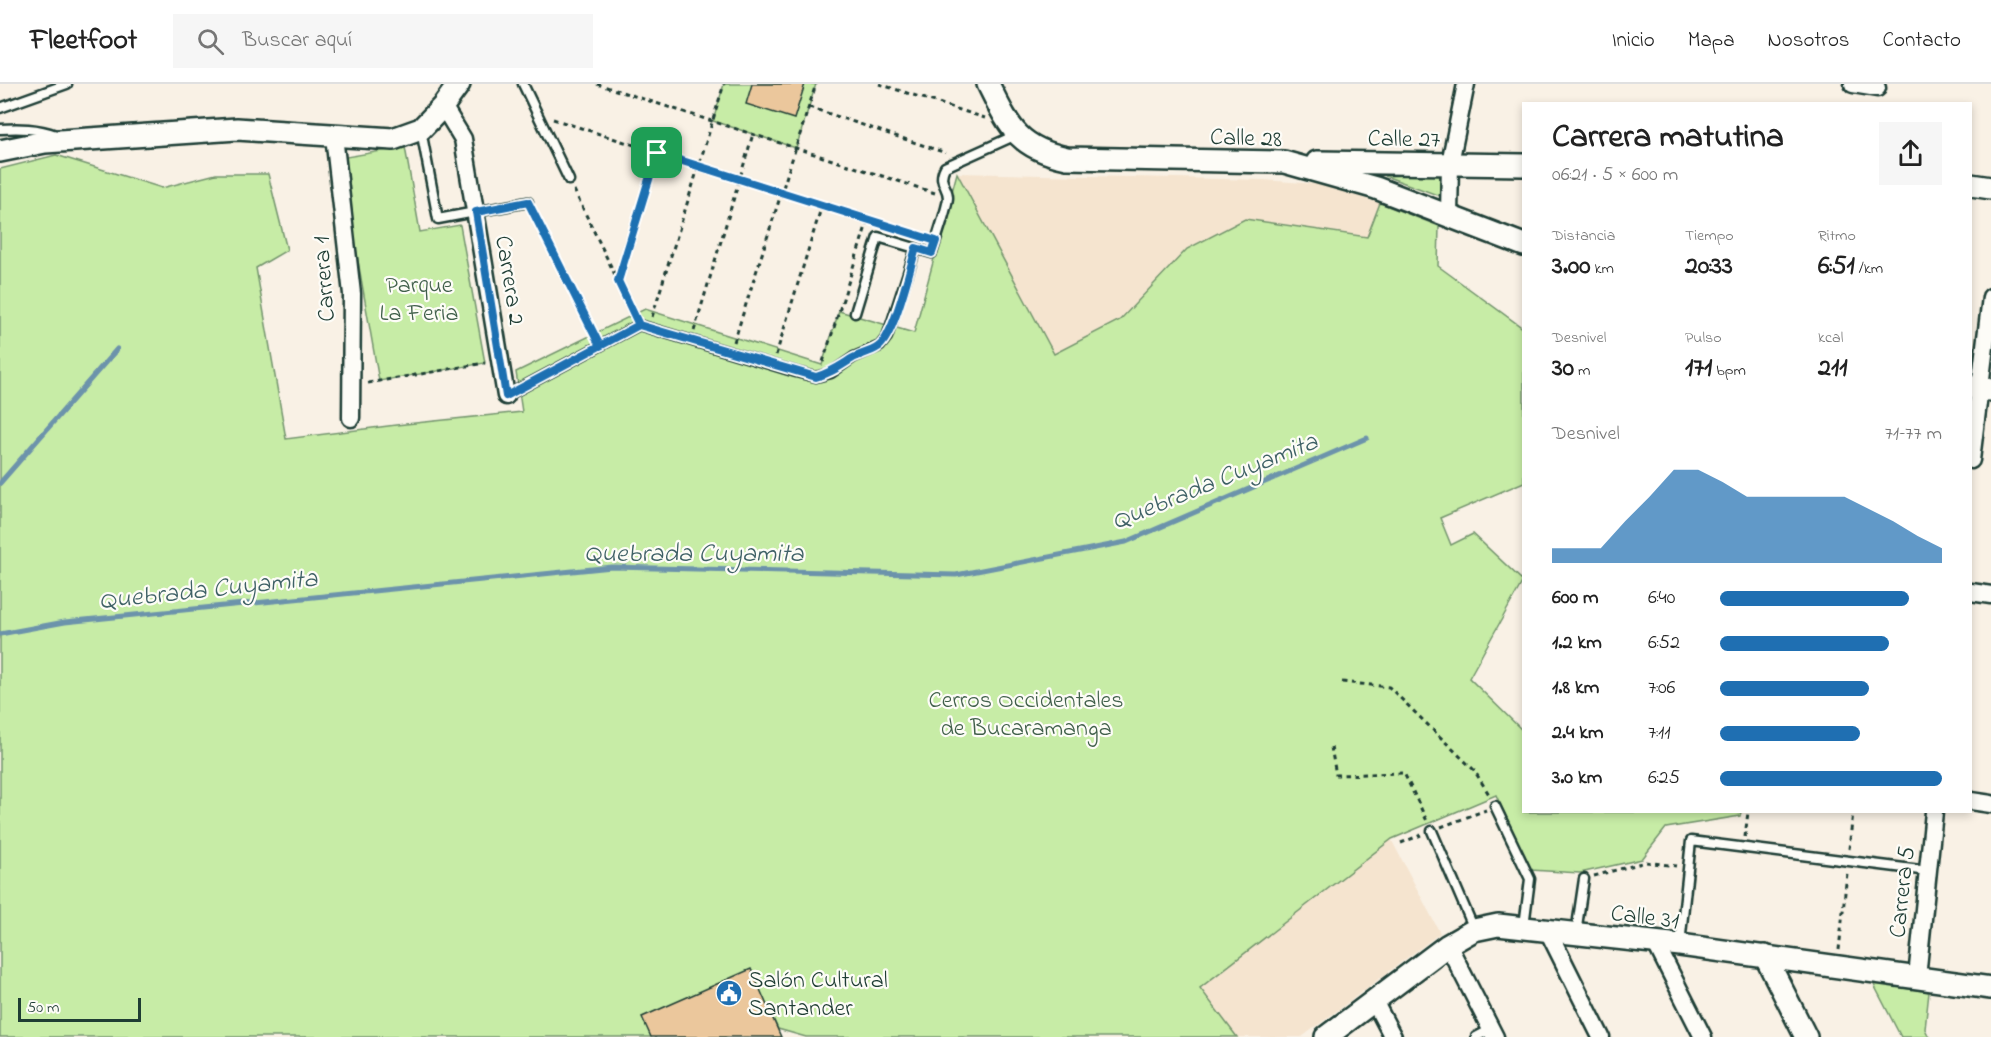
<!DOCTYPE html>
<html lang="es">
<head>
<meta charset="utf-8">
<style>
  :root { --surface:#fff; --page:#f6f6f6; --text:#222; --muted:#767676; --line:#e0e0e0; --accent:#1f6fb2 }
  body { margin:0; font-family:"Indie Flower",sans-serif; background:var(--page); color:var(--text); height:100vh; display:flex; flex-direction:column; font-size:22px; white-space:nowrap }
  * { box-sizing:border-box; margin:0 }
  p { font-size:20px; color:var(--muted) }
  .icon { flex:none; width:33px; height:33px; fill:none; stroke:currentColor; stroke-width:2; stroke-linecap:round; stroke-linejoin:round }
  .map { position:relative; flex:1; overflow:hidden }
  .drawer { position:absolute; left:1522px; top:18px; width:450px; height:711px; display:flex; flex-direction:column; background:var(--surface); border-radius:0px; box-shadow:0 3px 9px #0003 }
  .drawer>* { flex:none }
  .scale { position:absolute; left:18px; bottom:15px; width:123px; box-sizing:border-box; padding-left:6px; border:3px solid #1f3d34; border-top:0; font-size:16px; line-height:21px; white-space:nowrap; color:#1f3d34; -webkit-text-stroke:4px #fdfcf7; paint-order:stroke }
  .pin { position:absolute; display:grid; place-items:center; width:51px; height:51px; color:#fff; margin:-26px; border-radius:12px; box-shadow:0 3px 9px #0006 }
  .round { display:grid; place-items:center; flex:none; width:63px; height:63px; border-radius:0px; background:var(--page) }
  .summary { display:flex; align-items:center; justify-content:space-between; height:102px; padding:0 30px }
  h1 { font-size:33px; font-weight:700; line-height:45px }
  .figures { display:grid; grid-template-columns:repeat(3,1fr); gap:9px; height:102px; padding:6px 30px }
  .figures div { display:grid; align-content:center }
  .figures b { font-size:26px; font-weight:700 }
  .figures small { font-size:16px; font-weight:400 }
  .figures p { font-size:16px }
  .chart { height:168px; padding:12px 30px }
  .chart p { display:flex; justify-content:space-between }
  .chart svg { width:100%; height:108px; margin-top:6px; fill:var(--accent); opacity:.7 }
  ul { padding:0 30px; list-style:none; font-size:20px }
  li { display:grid; grid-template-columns:96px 72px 1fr; align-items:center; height:45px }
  li i { height:15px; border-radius:8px; background:var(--accent) }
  header { display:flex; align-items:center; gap:36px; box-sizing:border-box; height:84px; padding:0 30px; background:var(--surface); border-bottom:2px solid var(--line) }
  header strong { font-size:28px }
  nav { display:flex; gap:33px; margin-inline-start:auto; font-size:21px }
  .search { width:420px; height:54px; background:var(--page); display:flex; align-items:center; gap:15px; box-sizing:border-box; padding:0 21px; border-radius:0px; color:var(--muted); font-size:22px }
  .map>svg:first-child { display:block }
  .built { fill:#f5e4cf }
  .green { fill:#c7eca6; stroke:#73946d; stroke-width:1.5 }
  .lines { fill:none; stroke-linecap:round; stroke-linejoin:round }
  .stream { stroke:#6c93ab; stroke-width:5 }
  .building { fill:#ebc79c; stroke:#1f3d34; stroke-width:1.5 }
  .service-casing { stroke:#1f3d34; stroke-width:13 }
  .minor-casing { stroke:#1f3d34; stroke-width:21 }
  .tertiary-casing { stroke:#1f3d34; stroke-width:26 }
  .path { stroke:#1f3d34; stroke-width:3; stroke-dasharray:4.5 4.5; stroke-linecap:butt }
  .service { stroke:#fdfcf7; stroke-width:8 }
  .minor { stroke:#fdfcf7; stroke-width:16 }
  .tertiary { stroke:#fdfcf7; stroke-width:21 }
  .route-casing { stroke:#fff; stroke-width:12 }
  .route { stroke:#1f6fb2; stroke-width:8 }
  .labels { text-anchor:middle; stroke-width:4.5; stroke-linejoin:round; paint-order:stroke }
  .street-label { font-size:24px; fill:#1f3d34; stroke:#fdfcf7 }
  .park-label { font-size:24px; fill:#41604b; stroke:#fdfcf7 }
  .poi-label { font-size:24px; fill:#1f3d34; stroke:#fdfcf7; text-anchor:start }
  .water-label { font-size:26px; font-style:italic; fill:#3f6166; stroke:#fdfcf7 }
</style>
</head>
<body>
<header>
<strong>Fleetfoot</strong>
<div class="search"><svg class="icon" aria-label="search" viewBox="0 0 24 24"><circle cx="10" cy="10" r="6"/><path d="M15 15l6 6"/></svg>Buscar aquí</div>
<nav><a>Inicio</a><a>Mapa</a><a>Nosotros</a><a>Contacto</a></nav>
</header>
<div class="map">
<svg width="1991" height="953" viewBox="0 0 1991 953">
  <rect width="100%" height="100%" fill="#f9f1e5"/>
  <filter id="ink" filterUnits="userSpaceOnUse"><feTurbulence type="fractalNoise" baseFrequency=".0167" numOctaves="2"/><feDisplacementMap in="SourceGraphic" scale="12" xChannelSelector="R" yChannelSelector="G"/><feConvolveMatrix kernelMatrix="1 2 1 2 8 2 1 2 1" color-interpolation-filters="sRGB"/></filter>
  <g filter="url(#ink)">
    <g class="built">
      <polygon points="957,89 1264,96 1317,100 1380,119 1367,153 1245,135 1187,165 1120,236 1054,270"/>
      <polygon points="1391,755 1440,849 1302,953 1237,953 1200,904"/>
    </g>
    <g class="green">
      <polygon points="724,0 816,0 796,64 713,37"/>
      <polygon points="405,63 420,148 460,141 485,279 379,297 340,74"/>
      <polygon points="56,71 162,104 216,90 268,90 287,166 256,184 286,355 396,341 522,328 516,288 645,225 822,281 839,227 914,249 957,89 1054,270 1120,236 1187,165 1245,135 1367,153 1380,119 1439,142 1438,182 1524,245 1524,398 1440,434 1451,461 1473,450 1523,497 1469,594 1524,648 1524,728 1741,728 1740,732 1666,744 1642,775 1580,789 1531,786 1496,711 1392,755 1200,904 1237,953 806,953 778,945 750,886 651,953 0,953 0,85"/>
      <polygon points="1440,89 1440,112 1385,92"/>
      <polygon points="1873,899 1929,908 1925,945 1929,953 1901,953"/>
    </g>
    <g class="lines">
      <g class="stream">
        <polyline points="0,399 117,265"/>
        <polyline points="0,550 65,538 612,483 956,491 1126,458 1367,354"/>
      </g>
    </g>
    <g class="building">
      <polygon points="752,0 805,0 794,35 746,20"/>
      <polygon points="751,885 781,953 651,953 642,933"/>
    </g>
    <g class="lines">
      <defs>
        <g id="service">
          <polyline points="523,0 569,96"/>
          <polyline points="0,24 67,0"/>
          <path d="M0 45C20 44 37 44 56 51"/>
          <polyline points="421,46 438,135 528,118"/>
          <path d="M855 229 878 153 932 169C936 156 947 125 948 114 948 101 937 99 945 83L1016 51"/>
          <polyline points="506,312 639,241 796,288 816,293 831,289 854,273 880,262 887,253 916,164"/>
          <polyline points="1495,722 1530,795 1524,842"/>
          <polyline points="1432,747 1474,845"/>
          <polyline points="1576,849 1584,795"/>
          <polyline points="1680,860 1691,757 1928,787"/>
          <polyline points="1476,953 1491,945"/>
        </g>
        <g id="minor">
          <polyline points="1853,0 1877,4"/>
          <polyline points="443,22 463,55 506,312"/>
          <polyline points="334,52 352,210 351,334"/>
          <polyline points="1449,132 1450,79 1466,0"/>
          <polyline points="1971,376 1991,213"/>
          <polyline points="1971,508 1991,511"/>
          <polyline points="1971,717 1991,720"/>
          <polyline points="1547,845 1601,953"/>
          <polyline points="1655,858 1703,953"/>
          <polyline points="1448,861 1495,953"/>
          <polyline points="1917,893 1934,728"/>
          <polyline points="1374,917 1393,953"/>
        </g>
        <g id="tertiary">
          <path d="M988 0C1009 42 1017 64 1067 74L1284 78 1376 104 1524 161"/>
          <polyline points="0,67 45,58 237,45 393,55 421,45 443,22 459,0"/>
          <polyline points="1317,78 1524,81"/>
          <polyline points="1971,101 1991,104"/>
          <polyline points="1971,303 1991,306"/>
          <polyline points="1765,872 1806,953"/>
          <polyline points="1326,953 1448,861 1474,846 1498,841 1680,861 1991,904"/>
        </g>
      </defs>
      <use href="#service" class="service-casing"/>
      <use href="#minor" class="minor-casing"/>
      <use href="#tertiary" class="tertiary-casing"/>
      <g class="path">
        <polyline points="597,0 935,109"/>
        <polyline points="879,0 985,34"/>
        <polyline points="809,23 946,69"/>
        <polyline points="553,35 881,140"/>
        <polyline points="574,106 635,232"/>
        <polyline points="534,129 595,252"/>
        <polyline points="618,196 657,69"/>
        <polyline points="652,233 724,0"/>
        <polyline points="694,247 753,50"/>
        <polyline points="734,258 816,0"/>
        <polyline points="776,271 822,121"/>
        <polyline points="823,278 868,136"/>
        <polyline points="368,299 485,279"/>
        <polyline points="1342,598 1389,603 1474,686 1490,712"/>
        <polyline points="1331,663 1336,691 1404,689 1427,737"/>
        <polyline points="1441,743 1486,726"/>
        <polyline points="1745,753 1748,728"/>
        <polyline points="1401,759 1421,751"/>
        <polyline points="1849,765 1853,728"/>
        <polyline points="1594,792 1646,778 1676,782"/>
        <polyline points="1839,866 1847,789"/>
      </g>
      <use href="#service" class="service"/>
      <use href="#minor" class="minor"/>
      <use href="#tertiary" class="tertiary"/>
    </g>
  </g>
  <g class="lines" filter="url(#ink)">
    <defs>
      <path id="route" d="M657 69 618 197 639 241 506 312 476 128 528 118 600 262 639 241 816 293C831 289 840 282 853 274 861 270 871 268 878 263 894 253 910 184 916 164L932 169 936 157 657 69"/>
    </defs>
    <use href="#route" class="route-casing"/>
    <use href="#route" class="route"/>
  </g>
  <defs>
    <symbol id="civic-disc" viewBox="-11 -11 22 22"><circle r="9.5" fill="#1f6fb2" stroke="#fdfcf7"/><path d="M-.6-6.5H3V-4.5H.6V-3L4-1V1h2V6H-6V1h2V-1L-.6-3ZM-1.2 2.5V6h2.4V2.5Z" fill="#fff"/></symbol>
  </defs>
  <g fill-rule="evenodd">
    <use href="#civic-disc" x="714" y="894" width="30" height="30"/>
  </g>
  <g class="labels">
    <g class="street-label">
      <text transform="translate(1246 53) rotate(2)" y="8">Calle 28</text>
      <text transform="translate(1404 54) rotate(1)" y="8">Calle 27</text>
      <text transform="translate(323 195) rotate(-94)" y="8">Carrera 1</text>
      <text transform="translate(511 196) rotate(81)" y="8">Carrera 2</text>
      <text transform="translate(1901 808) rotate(-84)" y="8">Carrera 5</text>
      <text transform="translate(1645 832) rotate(7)" y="8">Calle 31</text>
    </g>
    <g class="park-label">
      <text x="419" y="208">Parque<tspan x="419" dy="28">La Feria</tspan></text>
      <text x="1026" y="623">Cerros Occidentales<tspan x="1026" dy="28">de Bucaramanga</tspan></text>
    </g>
    <g class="poi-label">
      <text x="748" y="903">Salón Cultural<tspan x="748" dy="28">Santander</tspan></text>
    </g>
    <g class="water-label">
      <text transform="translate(1214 396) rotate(-22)" y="9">Quebrada Cuyamita</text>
      <text x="694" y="477">Quebrada Cuyamita</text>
      <text transform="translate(208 504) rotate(-6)" y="9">Quebrada Cuyamita</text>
    </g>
  </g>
</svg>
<div class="scale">50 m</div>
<div class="pin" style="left:657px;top:69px;background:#1e9e55"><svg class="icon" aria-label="arrive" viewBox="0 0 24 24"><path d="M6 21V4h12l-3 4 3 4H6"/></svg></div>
<section class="drawer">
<div class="summary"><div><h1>Carrera matutina</h1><p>06:21 · 5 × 600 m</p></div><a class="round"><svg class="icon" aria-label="share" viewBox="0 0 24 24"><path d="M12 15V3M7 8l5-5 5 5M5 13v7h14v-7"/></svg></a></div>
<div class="figures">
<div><p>Distancia</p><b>3.00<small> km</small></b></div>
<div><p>Tiempo</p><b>20:33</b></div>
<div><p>Ritmo</p><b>6:51<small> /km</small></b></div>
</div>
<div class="figures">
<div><p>Desnivel</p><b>30<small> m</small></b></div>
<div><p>Pulso</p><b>171<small> bpm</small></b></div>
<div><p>kcal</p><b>211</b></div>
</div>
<div class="chart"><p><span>Desnivel</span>71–77 m</p>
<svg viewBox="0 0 160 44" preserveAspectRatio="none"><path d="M0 44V38L10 38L20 38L30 27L40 17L50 6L60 6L70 11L80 17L90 17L100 17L110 17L120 17L130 22L140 27L150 33L160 38V44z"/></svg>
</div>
<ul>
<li><b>600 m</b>6:40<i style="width:85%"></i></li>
<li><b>1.2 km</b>6:52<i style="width:76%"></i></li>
<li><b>1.8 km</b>7:06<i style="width:67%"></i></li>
<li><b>2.4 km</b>7:11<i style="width:63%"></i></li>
<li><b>3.0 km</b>6:25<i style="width:100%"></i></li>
</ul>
</section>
</div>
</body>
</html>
